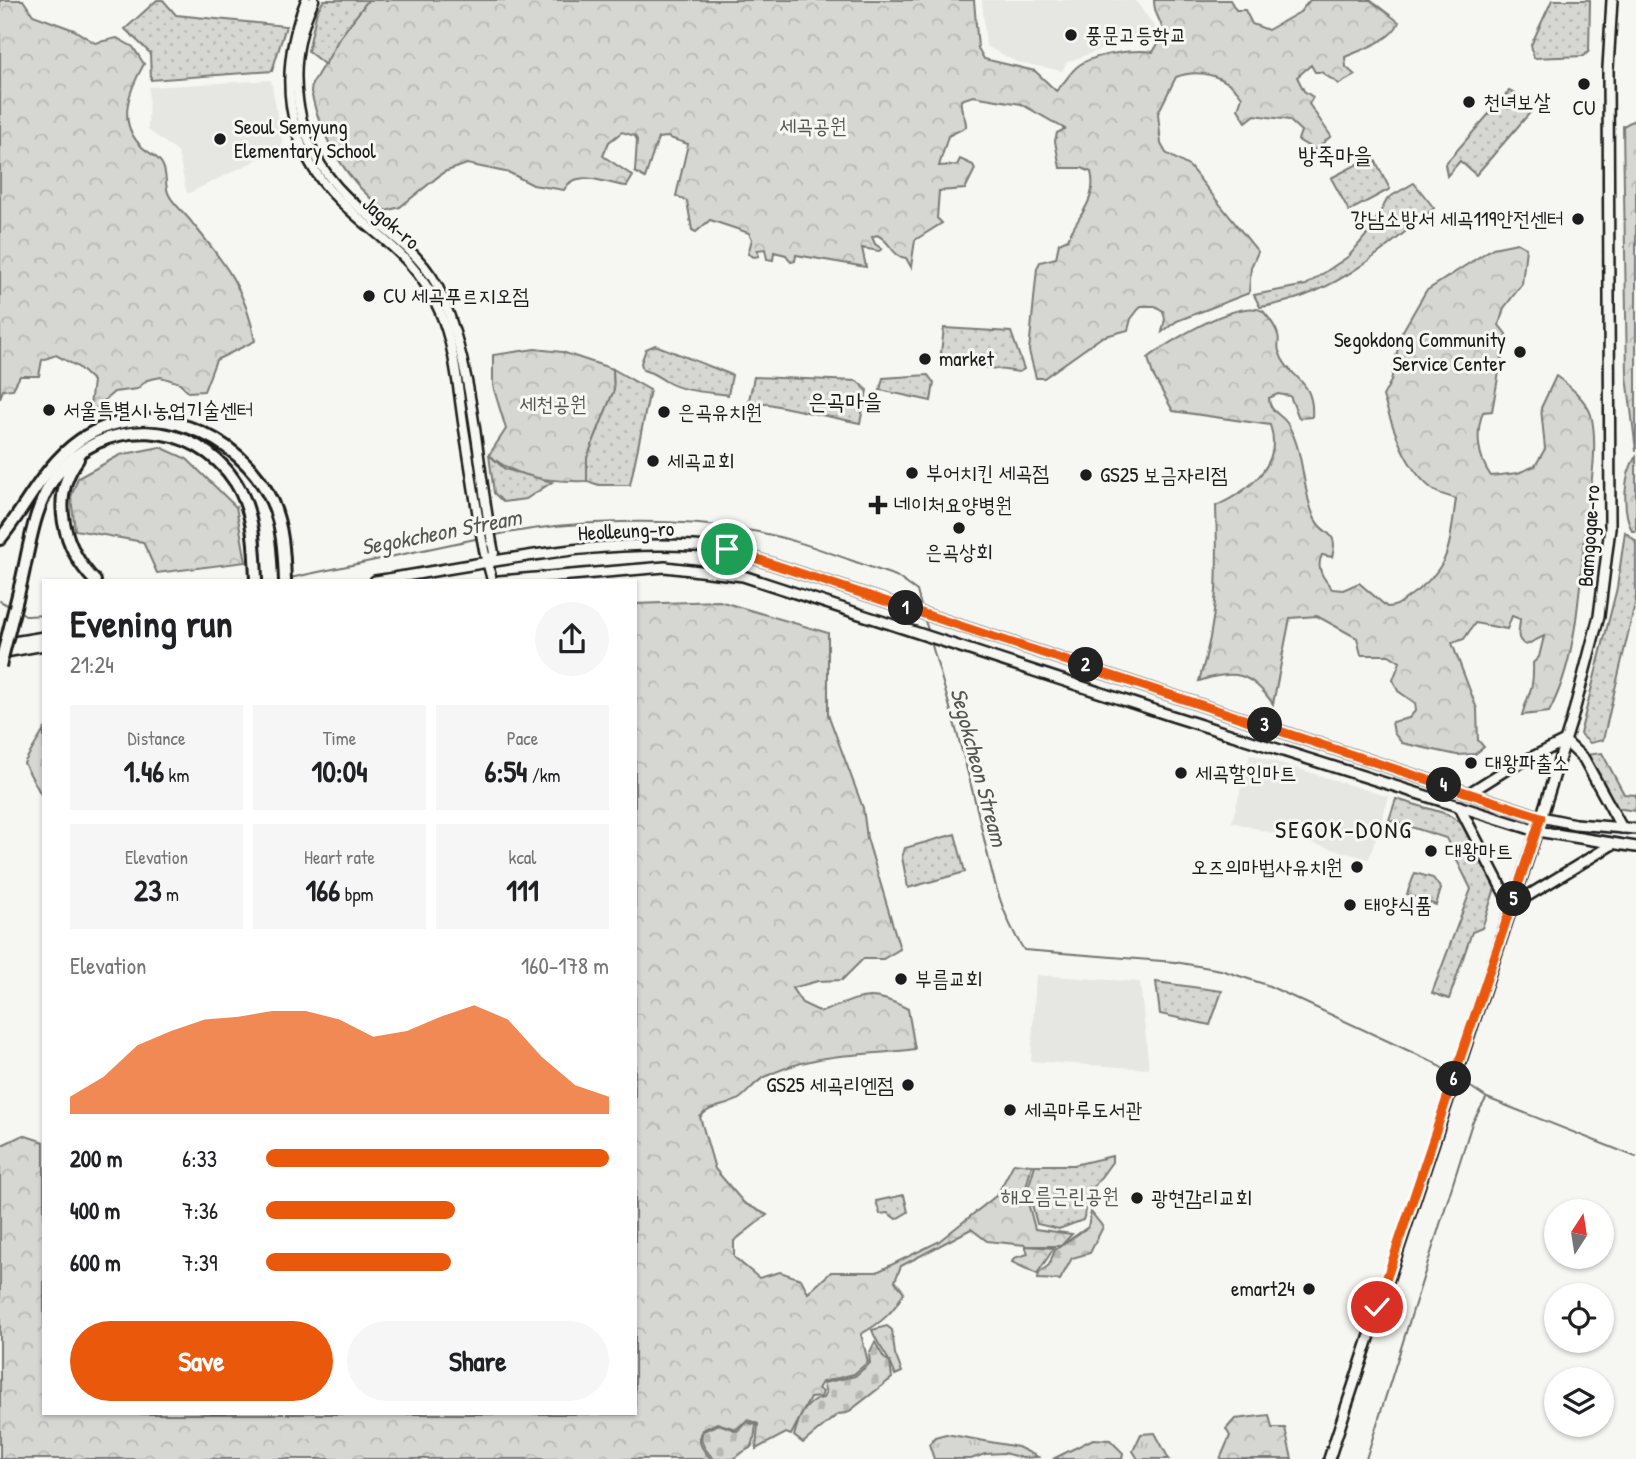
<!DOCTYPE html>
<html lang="en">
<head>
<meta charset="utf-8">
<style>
  :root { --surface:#fff; --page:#f6f6f6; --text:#202124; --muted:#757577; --accent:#ea580c }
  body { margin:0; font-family:"Patrick Hand","Poor Story",sans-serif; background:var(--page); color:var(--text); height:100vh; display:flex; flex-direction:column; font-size:26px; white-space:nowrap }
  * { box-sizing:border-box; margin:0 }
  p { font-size:23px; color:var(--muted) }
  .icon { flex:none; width:38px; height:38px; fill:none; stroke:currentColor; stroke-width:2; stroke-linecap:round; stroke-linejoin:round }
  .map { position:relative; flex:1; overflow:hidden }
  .panel { position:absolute; left:42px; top:579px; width:595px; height:836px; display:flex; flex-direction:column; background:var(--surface); border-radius:0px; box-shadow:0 2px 5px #0004 }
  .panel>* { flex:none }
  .needle { width:46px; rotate:12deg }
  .fabs { position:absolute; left:1544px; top:1199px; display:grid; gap:14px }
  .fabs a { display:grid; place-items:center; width:70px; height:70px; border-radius:50%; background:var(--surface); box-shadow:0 2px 5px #0004; font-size:35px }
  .pin { position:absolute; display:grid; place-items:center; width:60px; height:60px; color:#fff; margin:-30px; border:4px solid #fff; border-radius:50%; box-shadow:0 2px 7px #0007 }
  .km { position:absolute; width:35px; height:35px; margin:-18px; border-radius:50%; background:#222; color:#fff; font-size:19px; line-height:35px; text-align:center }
  .round { display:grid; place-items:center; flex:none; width:74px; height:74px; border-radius:37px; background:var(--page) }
  .head { display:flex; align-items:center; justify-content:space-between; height:119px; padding:0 28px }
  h1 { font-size:38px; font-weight:800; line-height:52px }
  .figures { display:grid; grid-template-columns:repeat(3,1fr); gap:10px; height:119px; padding:7px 28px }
  .figures div { display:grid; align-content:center; border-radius:0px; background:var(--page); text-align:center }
  .figures b { font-size:30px; font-weight:800 }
  .figures small { font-size:19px; font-weight:400 }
  .figures p { font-size:19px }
  .chart { height:196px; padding:14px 28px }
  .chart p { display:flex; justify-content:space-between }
  .chart svg { width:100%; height:126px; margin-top:7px; fill:var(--accent); opacity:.7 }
  .cta { display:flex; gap:14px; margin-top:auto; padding:14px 28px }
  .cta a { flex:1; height:80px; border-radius:42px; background:var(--accent); color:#fff; font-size:28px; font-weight:800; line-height:80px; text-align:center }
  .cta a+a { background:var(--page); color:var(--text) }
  ul { padding:0 28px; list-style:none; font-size:23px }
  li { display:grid; grid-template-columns:112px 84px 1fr; align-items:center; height:52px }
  li i { height:18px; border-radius:9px; background:var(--accent) }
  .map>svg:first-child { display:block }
  .built { fill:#e6e6e2 }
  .grass { fill:url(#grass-tufts); stroke:#797977; stroke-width:2 }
  .forest { fill:url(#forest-crowns); stroke:#797977; stroke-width:2 }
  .cemetery { fill:url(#cemetery-stones); stroke:#797977; stroke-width:2 }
  .park { fill:url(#park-dots); stroke:#797977; stroke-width:2 }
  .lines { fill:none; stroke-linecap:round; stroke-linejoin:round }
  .stream { stroke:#727271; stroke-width:2 }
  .highway-tunnel { stroke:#d5d5d2; stroke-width:10; stroke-dasharray:10 5; stroke-linecap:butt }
  .secondary-casing { stroke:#1c1c1c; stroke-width:13 }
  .primary-casing { stroke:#1c1c1c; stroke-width:14 }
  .highway-casing { stroke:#1c1c1c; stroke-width:16 }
  .secondary { stroke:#f6f6f2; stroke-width:8 }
  .primary { stroke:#f6f6f2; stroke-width:9 }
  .highway { stroke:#f6f6f2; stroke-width:10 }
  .highway-bridge-casing { stroke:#1c1c1c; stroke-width:16; stroke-linecap:butt }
  .highway-bridge { stroke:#f6f6f2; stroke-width:10 }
  .route-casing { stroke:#fff; stroke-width:14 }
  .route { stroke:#ea580c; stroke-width:9 }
  .poi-dot { fill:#1c1c1c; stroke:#f6f6f2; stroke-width:2.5 }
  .labels { text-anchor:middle; stroke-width:6; stroke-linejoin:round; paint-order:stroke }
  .poi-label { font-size:21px; fill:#1c1c1c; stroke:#f6f6f2; text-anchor:start }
  .park-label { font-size:21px; fill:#545453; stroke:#f6f6f2 }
  .street-label { font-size:21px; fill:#1c1c1c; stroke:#f6f6f2 }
  .neighbourhood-label { font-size:23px; fill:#1c1c1c; stroke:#f6f6f2 }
  .water-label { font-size:23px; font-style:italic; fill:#565654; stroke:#f6f6f2 }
  .quarter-label { font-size:24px; letter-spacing:2px; fill:#1c1c1c; stroke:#f6f6f2 }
</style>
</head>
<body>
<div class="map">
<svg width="1636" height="1459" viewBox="0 0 1636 1459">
  <defs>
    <pattern id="grass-tufts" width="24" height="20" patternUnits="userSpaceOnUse" patternTransform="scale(1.75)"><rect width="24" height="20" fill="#d6d6d2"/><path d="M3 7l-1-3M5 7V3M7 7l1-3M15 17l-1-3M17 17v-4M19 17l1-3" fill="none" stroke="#b7b7b4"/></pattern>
    <pattern id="forest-crowns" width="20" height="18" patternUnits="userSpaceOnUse" patternTransform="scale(1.75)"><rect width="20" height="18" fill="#d6d6d2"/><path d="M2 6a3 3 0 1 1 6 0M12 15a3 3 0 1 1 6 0" fill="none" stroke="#b7b7b4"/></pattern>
    <pattern id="cemetery-stones" width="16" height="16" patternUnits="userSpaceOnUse" patternTransform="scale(1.75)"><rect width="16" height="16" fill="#d6d6d2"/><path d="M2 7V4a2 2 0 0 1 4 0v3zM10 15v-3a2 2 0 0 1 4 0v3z" fill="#b7b7b4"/></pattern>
    <pattern id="park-dots" width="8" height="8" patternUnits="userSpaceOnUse" patternTransform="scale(1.75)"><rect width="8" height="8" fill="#d6d6d2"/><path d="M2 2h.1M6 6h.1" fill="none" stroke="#b7b7b4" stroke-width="1.8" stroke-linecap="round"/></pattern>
  </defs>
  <rect width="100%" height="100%" fill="#f6f6f2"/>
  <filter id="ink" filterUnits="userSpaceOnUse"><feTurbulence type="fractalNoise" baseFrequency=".0143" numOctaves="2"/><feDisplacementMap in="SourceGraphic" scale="14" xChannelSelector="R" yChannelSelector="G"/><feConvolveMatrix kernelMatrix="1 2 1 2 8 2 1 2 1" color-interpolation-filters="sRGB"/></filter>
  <g filter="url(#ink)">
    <g class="built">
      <polygon points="982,0 1135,0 1160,34 1146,41 1138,36 1067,62 1062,71 1017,62 986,46"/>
      <polygon points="271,80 283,147 187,194 178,152 148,130 149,87"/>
      <polygon points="1250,754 1389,797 1369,859 1232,822"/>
      <polygon points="1036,975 1140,982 1149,1069 1031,1061"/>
    </g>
    <g class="grass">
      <path d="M887 1326 892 1330 895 1354 902 1372 895 1375C891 1358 878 1347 872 1330Z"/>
      <polygon points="1155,1433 1169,1459 1138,1459 1133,1451 1141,1434"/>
      <polygon points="946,1434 1018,1447 1038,1457 1022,1458 1004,1453 985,1454 971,1459 934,1459 929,1444 935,1437"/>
    </g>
    <g class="forest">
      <path d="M0 0H23L33 15 74 30 95 43 117 38 133 47 144 64C129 90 116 122 142 147 148 153 158 156 162 164 168 174 164 186 169 195 174 205 186 214 193 224 225 263 246 290 255 341L216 360 204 391 188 392 180 383 161 377 147 380 137 389 114 392 89 414 93 381 78 367 56 355 42 360 39 376H20L13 389 3 390 0 398Z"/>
      <path d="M368 0H974L978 48 984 59 1035 71 1056 91C1065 83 1069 73 1078 66 1093 54 1135 49 1153 52 1173 20 1154 26 1154 0H1230L1236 10H1245L1252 24 1268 30 1300 12 1310 0H1370L1399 22C1393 40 1361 50 1345 57L1346 67 1355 75 1339 84 1321 72H1315L1311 65 1297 77 1304 91 1313 97 1309 104 1331 136 1315 150 1298 140 1301 131 1289 120 1255 115 1246 122 1238 109 1242 97C1228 76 1200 68 1176 77L1158 113 1161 144 1166 153 1190 167 1258 252 1251 267 1249 293 1177 321 1162 332 1165 319 1163 311 1155 306H1141L1131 319 1128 330 1102 337 1044 378H1036L1029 351 1037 268 1040 262 1056 258 1059 243 1068 239C1078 215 1098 200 1091 172L1082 168H1060L1055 141 1057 133 1065 129 1021 104 973 96 961 100C959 111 967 117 966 127L948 136 939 166 957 165 960 159 973 165 975 169 965 189 939 191 937 218 942 223 915 240 911 267 906 258C891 256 891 241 877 235L872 237 875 244 882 249 879 251 862 248 866 267 796 255 795 261 791 262 786 255 774 252 773 260 767 259 765 249 757 250 759 256 754 257 748 254 752 239 749 233 710 220 696 232 692 230 687 201 676 196 688 144 667 137 658 138 645 178 635 172 637 140 635 136 622 132 609 142 603 156 633 176 627 186C610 186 576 166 564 190L533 185 510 173 467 164 444 172 400 207 386 211C348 183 321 139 311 92L312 84 338 40Z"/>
      <polygon points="1636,119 1636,451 1627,376 1623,126"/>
      <path d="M1517 243 1526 248 1522 284 1504 308 1499 325 1506 334 1492 411 1483 412C1475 433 1478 458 1491 476L1518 473 1535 466 1545 449 1541 408 1556 376C1568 384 1587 401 1591 415 1599 445 1590 492 1586 523 1579 585 1579 655 1549 712L1522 715C1529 691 1534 690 1533 663L1539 657 1544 636 1526 645C1514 639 1520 630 1520 619L1512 616 1507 629 1475 623 1464 639 1452 643 1477 709 1478 740 1484 747 1475 754 1457 755 1402 743 1394 733 1392 722 1409 718 1416 710 1415 703 1398 691 1393 680 1400 662 1389 655H1361L1357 638 1317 616 1290 618 1273 704C1251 672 1234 669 1199 681 1219 618 1218 570 1216 506 1248 491 1284 465 1270 425L1173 411 1153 375 1148 358C1168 342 1239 298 1263 311 1269 318 1276 326 1278 335 1280 340 1277 346 1279 351 1287 379 1315 377 1312 417L1299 418 1290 396 1278 394 1269 398C1269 412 1280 413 1287 423 1305 452 1301 486 1314 517 1322 537 1340 529 1332 557L1322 555C1315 568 1324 579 1332 589L1343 590 1359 583 1387 607C1398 607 1402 601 1411 595 1452 567 1449 545 1456 499 1450 496 1441 495 1435 491 1405 470 1393 428 1383 396L1391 381 1401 334 1426 291 1493 248Z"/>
      <path d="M535 349 562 352 613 369 614 390 587 458V481C551 482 517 479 489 455L506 429 493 386V355Z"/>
      <polygon points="160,447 187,459 236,507 246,562 157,573 143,542 75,530 71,497 78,478 120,455"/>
      <path d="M1636 456V531H1632C1622 509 1623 476 1636 456Z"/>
      <path d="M719 601 828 633V714L863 808 867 838 900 949 883 959H863L842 980 818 981 792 988 802 1003 821 1012C860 998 869 988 908 1009L915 1049C862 1057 813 1051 763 1078 754 1083 748 1093 739 1099 726 1107 710 1105 700 1117L715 1169 744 1203 767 1215 734 1241V1257L759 1278 780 1272 801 1279 808 1293 831 1272H877L938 1242 997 1195 1014 1163 1032 1165 1025 1191 1035 1229 1072 1234 1061 1246H1026L1054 1248 1037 1274 1012 1262 1014 1258 1028 1254 1025 1245 987 1241 971 1229 901 1266 895 1281 904 1292C894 1312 881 1323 861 1334L868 1362 854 1374 822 1382 818 1389 823 1392 821 1397 810 1398 791 1435 786 1433 756 1449 758 1424 748 1420 736 1429 717 1423 702 1430C696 1443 703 1450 711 1459H0V1146L23 1135 44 1142V1414H635V604Z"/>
      <polygon points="44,730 44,800 24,763"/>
      <polygon points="1269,1415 1272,1428 1285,1428 1292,1459 1220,1459 1230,1436 1226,1429 1235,1419"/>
      <polygon points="1093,1439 1110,1440 1123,1453 1122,1459 1053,1459"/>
    </g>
    <g class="cemetery">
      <polygon points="1091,1212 1103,1227 1090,1253 1072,1258 1060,1280 1038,1279 1039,1273 1049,1265 1055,1250 1088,1227"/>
      <path d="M875 1342 884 1358 890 1362 892 1378 847 1413 838 1414 803 1443 794 1436C798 1420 805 1400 823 1398L826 1393 823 1383 855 1376 870 1363 869 1354Z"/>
      <path d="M747 1422 756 1425C752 1457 753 1442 733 1459H714C706 1451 698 1442 703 1431L719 1424 737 1431Z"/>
    </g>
    <g class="park">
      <polygon points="157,0 163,0 176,15 286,26 272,71 151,80 150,53 125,29"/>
      <polygon points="324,0 368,0 338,40 325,65 308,51 317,11"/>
      <polygon points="1552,0 1590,0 1589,51 1584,56 1534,58 1531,45"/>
      <polygon points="1509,91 1532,102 1534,108 1476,175 1460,161 1447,176 1445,164"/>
      <polygon points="1373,156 1390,189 1349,211 1331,178"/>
      <path d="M1414 183 1434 208C1381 252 1331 298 1260 307L1254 295 1306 285 1349 256 1369 232 1388 198Z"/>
      <polygon points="944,328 1011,332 1024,369 1019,372 940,361"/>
      <path d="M655 345 732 375 728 395C710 392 684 392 667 382 658 377 655 373 643 370L641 363 646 349Z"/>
      <polygon points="613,369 650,390 630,485 599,485 587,481 587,458 614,390"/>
      <polygon points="928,375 934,383 931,401 880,390 883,378"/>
      <polygon points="754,377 857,381 867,390 860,423 749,400"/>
      <polygon points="489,455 505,469 552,482 526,499 503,502 494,493"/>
      <polygon points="1625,532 1636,541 1636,600 1603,740 1590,743 1580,734 1617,588"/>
      <polygon points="1602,753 1624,794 1636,795 1636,811 1616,808 1585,755"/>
      <polygon points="1396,799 1447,814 1462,824 1495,888 1482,928 1472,932 1449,999 1432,993 1471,889 1446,838 1389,820"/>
      <polygon points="955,834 965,872 908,888 902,857 905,848"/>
      <polygon points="1415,873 1433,878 1441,889 1436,905 1407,894"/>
      <polygon points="1156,982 1222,991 1210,1025 1160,1014"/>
      <polygon points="1112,1156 1112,1162 1093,1188 1083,1220 1059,1229 1037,1224 1028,1189 1035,1165 1074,1165"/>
      <polygon points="904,1195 908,1212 896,1219 888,1213 880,1214 876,1201"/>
    </g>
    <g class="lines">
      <g class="stream">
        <path d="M496 535C572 520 670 517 747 530 794 537 850 561 896 576L917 591 922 610"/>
        <polyline points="290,578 480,538"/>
        <polyline points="0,601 11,607"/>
        <polyline points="19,611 27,616 44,615"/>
        <polyline points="924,618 929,633"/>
        <path d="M931 642C946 693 961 745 974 797 988 850 994 904 1024 950L1175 962 1221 970 1267 985 1433 1062 1451 1074"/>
        <polyline points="1459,1079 1487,1098 1636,1157"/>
        <polyline points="1366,1459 1472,1123 1486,1099"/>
      </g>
      <g class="highway-tunnel">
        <polyline points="281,1414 281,1459"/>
        <polyline points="310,1414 310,1459"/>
      </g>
      <defs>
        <g id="secondary">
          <path d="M306 0C278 70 283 147 340 201 380 240 414 254 439 310 455 346 458 390 464 429 471 470 476 510 484 550 486 561 490 570 492 581"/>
          <path d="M314 0C283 66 293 144 346 196 380 229 425 252 443 298 476 379 477 469 494 553L489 563"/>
        </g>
        <g id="primary">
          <path d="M375 581C489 563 611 534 727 549L1541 817 1575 824 1636 829"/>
          <polyline points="499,581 665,567 743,576 1169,715 1537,831 1636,847"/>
          <polyline points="1,644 44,637"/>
          <polyline points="0,653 44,645"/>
          <polyline points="1565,741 1584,759 1622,828"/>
          <polyline points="1469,793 1504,771 1565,741"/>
          <polyline points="1459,806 1511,906"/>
          <polyline points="1511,906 1613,844"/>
          <polyline points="1329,1459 1537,831 1572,719 1599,616 1610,528 1608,68 1612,0"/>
        </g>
        <g id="highway">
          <path d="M78 459C49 498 64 549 95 581"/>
          <path d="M0 539C27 506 44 465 80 440 146 394 241 432 272 502 283 527 284 554 285 581"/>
          <path d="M20 587C29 551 33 506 56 476 101 415 195 418 236 483 254 512 255 548 256 581"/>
        </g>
      </defs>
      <use href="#secondary" class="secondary-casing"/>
      <use href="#primary" class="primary-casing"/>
      <use href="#highway" class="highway-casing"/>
      <use href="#secondary" class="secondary"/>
      <use href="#primary" class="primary"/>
      <use href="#highway" class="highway"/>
      <defs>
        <polyline id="highway-bridge" points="0,666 20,587"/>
      </defs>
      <use href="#highway-bridge" class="highway-bridge-casing"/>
      <use href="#highway-bridge" class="highway-bridge"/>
    </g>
  </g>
  <g class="lines" filter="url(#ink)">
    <defs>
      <polyline id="route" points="727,549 1541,817 1377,1307"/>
    </defs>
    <use href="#route" class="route-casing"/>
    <use href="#route" class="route"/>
  </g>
  <g class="poi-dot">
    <circle cx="1071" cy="35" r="7"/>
    <circle cx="1584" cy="84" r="7"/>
    <circle cx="1469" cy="102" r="7"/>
    <circle cx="220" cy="139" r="7"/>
    <circle cx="1578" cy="219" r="7"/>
    <circle cx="369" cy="296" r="7"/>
    <circle cx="1520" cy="352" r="7"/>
    <circle cx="925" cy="359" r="7"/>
    <circle cx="49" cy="410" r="7"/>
    <circle cx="664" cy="412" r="7"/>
    <circle cx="653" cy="461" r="7"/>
    <circle cx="912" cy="473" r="7"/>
    <circle cx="1086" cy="475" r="7"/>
    <path d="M874.5 494.5h7v7h7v7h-7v7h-7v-7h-7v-7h7z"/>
    <circle cx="959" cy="528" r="7"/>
    <circle cx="1471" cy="763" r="7"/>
    <circle cx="1181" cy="773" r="7"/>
    <circle cx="1431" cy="851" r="7"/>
    <circle cx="1357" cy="867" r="7"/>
    <circle cx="1350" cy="905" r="7"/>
    <circle cx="901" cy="979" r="7"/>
    <circle cx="908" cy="1085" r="7"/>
    <circle cx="1010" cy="1110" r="7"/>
    <circle cx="1137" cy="1198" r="7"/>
    <circle cx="1309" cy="1289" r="7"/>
  </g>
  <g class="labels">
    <g class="poi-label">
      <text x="1085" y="42">풍문고등학교</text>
      <text x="1483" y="109">천녀보살</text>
      <text x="1584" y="115" text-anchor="middle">CU</text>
      <text x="234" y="134">Seoul Semyung<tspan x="234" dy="24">Elementary School</tspan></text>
      <text x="1564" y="226" text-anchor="end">강남소방서 세곡119안전센터</text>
      <text x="383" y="303">CU 세곡푸르지오점</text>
      <text x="1506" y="347" text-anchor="end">Segokdong Community<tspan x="1506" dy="24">Service Center</tspan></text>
      <text x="939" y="366">market</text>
      <text x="63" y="417">서울특별시 농업기술센터</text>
      <text x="678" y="419">은곡유치원</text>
      <text x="667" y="468">세곡교회</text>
      <text x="926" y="480">부어치킨 세곡점</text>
      <text x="1100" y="482">GS25 보금자리점</text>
      <text x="894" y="512">네이처요양병원</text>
      <text x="959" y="559" text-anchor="middle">은곡상회</text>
      <text x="1485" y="770">대왕파출소</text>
      <text x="1195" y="780">세곡할인마트</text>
      <text x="1445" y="858">대왕마트</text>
      <text x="1343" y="874" text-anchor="end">오즈의마법사유치원</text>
      <text x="1364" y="912">태양식품</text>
      <text x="915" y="986">부름교회</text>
      <text x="894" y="1092" text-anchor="end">GS25 세곡리엔점</text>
      <text x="1024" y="1117">세곡마루도서관</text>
      <text x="1151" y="1205">광현감리교회</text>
      <text x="1295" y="1296" text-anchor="end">emart24</text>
    </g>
    <g class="park-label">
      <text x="813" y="133">세곡공원</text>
      <text x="553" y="411">세천공원</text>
      <text x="1060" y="1203">해오름근린공원</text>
    </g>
    <g class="street-label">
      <text transform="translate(391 223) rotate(41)" y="7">Jagok-ro</text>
      <text transform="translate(626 531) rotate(-3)" y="7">Heolleung-ro</text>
      <text transform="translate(1589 536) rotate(-86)" y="7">Bamgogae-ro</text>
    </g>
    <g class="neighbourhood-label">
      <text x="1335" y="163">방죽마을</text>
      <text x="845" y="409">은곡마을</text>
    </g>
    <g class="water-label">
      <text transform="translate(441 532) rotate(-11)" y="8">Segokcheon Stream</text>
      <text transform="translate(979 767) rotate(75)" y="8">Segokcheon Stream</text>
    </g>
    <g class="quarter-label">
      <text x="1344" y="838">SEGOK-DONG</text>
    </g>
  </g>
</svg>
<div class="fabs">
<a><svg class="needle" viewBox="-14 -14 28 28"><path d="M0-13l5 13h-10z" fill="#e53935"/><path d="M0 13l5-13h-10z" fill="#757577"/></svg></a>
<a><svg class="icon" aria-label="locate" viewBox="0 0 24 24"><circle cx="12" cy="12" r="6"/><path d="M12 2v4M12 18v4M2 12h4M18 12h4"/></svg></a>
<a><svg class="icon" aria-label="layers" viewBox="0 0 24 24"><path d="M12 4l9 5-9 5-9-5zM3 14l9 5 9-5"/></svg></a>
</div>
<div class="pin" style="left:727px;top:549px;background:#1e9e55"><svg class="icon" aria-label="arrive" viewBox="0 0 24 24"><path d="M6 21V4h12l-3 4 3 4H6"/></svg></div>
<div class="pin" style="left:1377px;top:1307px;background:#d93025"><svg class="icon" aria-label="check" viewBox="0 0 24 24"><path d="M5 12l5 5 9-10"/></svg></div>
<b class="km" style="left:906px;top:608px">1</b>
<b class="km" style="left:1086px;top:665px">2</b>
<b class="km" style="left:1265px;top:725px">3</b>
<b class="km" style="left:1444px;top:785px">4</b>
<b class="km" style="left:1514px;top:899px">5</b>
<b class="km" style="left:1454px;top:1079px">6</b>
<section class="panel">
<div class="head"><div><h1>Evening run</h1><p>21:24</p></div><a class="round"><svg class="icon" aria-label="share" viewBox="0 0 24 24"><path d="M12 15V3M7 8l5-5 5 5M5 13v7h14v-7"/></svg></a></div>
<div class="figures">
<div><p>Distance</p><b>1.46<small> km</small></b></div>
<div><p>Time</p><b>10:04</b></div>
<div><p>Pace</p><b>6:54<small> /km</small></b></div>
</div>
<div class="figures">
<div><p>Elevation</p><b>23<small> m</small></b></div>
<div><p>Heart rate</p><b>166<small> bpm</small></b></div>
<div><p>kcal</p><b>111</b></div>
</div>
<div class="chart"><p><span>Elevation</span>160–178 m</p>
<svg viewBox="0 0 160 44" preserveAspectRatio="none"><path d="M0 44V38L10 31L20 20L30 15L40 11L50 10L60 8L70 8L80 11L90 17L100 15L110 10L120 6L130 11L140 24L150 34L160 38V44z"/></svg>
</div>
<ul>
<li><b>200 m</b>6:33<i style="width:100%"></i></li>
<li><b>400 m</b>7:36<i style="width:55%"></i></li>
<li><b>600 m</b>7:39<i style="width:54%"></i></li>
</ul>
<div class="cta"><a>Save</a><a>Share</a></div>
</section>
</div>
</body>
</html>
